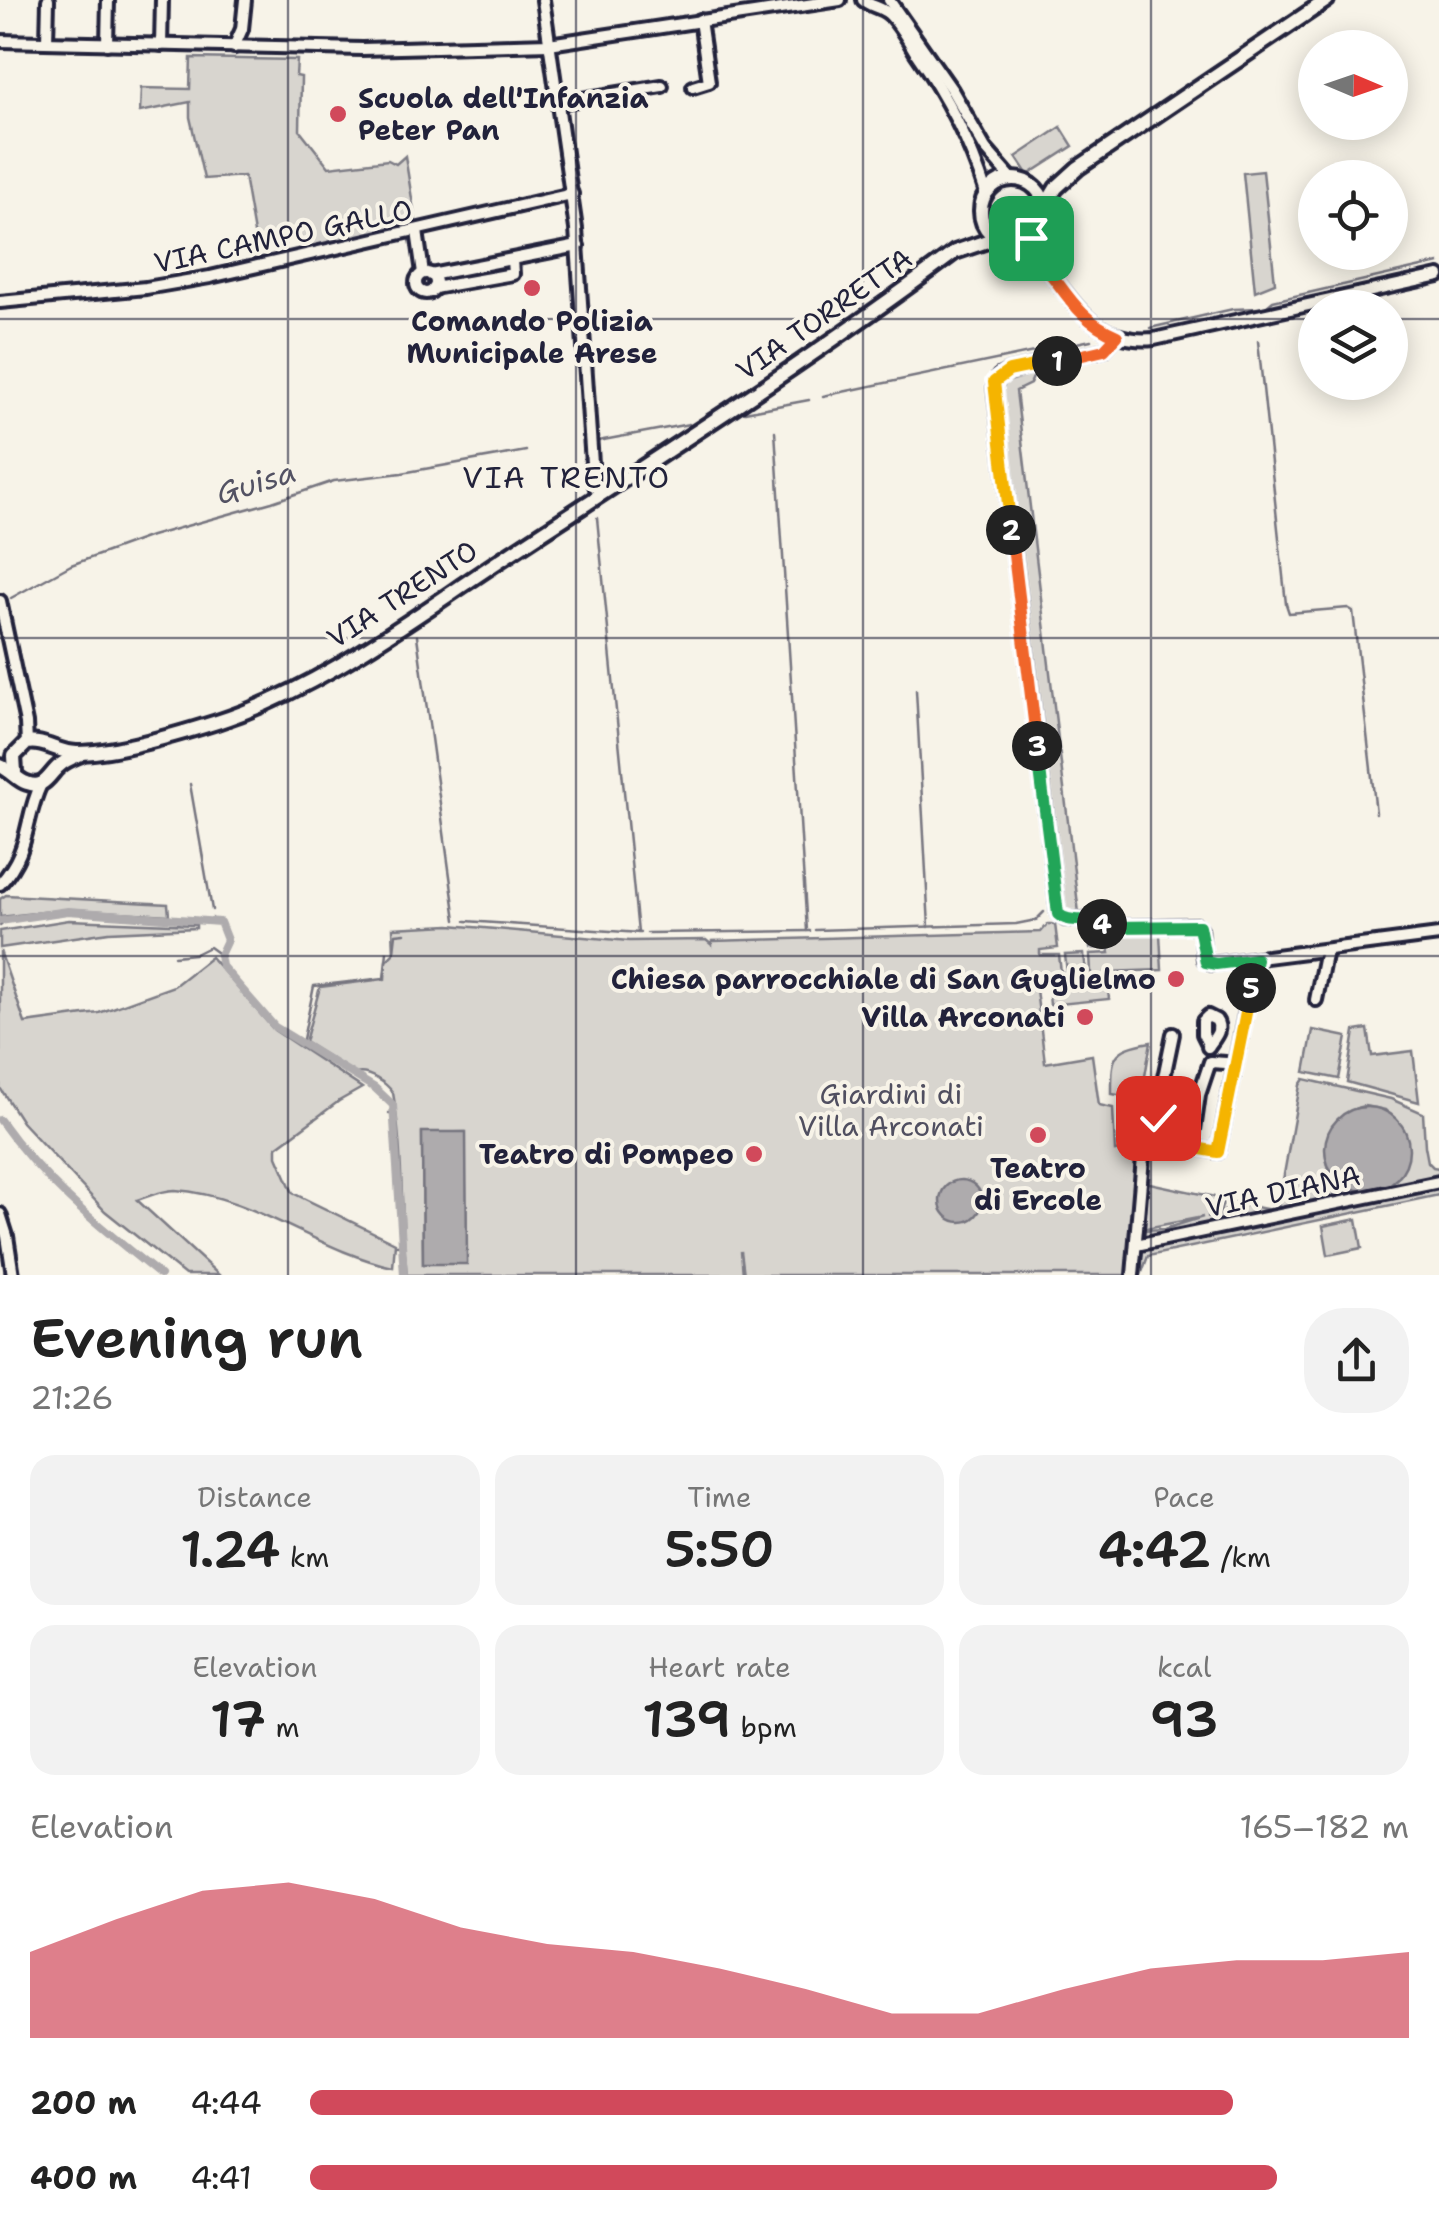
<!DOCTYPE html>
<html lang="en">
<head>
<meta charset="utf-8">
<style>
  :root { --surface:#fff; --page:#f2f2f2; --text:#222; --muted:#767676; --accent:#d1495b }
  body { margin:0; font-family:"Shantell Sans",sans-serif; background:var(--page); color:var(--text); height:100vh; display:flex; flex-direction:column; font-size:38px; white-space:nowrap }
  * { box-sizing:border-box; margin:0 }
  p { font-size:32px; color:var(--muted) }
  .icon { flex:none; width:55px; height:55px; fill:none; stroke:currentColor; stroke-width:2; stroke-linecap:round; stroke-linejoin:round }
  .map { position:relative; height:1275px; overflow:hidden }
  .panel { display:flex; flex-direction:column; background:var(--surface); flex:1 }
  .panel>* { flex:none }
  .needle { width:65px; rotate:92deg }
  .tools { position:absolute; left:1298px; top:30px; display:grid; gap:20px }
  .tools a { display:grid; place-items:center; width:110px; height:110px; border-radius:50%; background:var(--surface); box-shadow:0 5px 25px #0003; font-size:50px }
  .pin { position:absolute; display:grid; place-items:center; width:85px; height:85px; color:#fff; margin:-42px; border-radius:20px; box-shadow:0 5px 15px #0006 }
  .km { position:absolute; width:50px; height:50px; margin:-25px; border-radius:50%; background:#222; color:#fff; font-size:28px; line-height:50px; text-align:center }
  .round { display:grid; place-items:center; flex:none; width:105px; height:105px; border-radius:40px; background:var(--page) }
  .head { display:flex; align-items:center; justify-content:space-between; height:170px; padding:0 30px }
  h1 { font-size:55px; font-weight:600; line-height:75px }
  .stats { display:grid; grid-template-columns:repeat(3,1fr); gap:15px; height:170px; padding:10px 30px }
  .stats div { display:grid; align-content:center; border-radius:25px; background:var(--page); text-align:center }
  .stats b { font-size:50px; font-weight:600 }
  .stats small { font-size:28px; font-weight:400 }
  .stats p { font-size:28px }
  .chart { height:280px; padding:20px 30px }
  .chart p { display:flex; justify-content:space-between }
  .chart svg { width:100%; height:180px; margin-top:10px; fill:var(--accent); opacity:.7 }
  ul { padding:0 30px; list-style:none; font-size:32px }
  li { display:grid; grid-template-columns:160px 120px 1fr; align-items:center; height:75px }
  li i { height:25px; border-radius:12px; background:var(--accent) }
  .map>svg:first-child { display:block }
  .green { fill:#d8d5cf; stroke:#7d7c85; stroke-width:2.5; fill-rule:evenodd }
  .water { fill:#aeabad; stroke:#76747f; stroke-width:2.5 }
  .lines { fill:none; stroke-linecap:round; stroke-linejoin:round }
  .stream { stroke:#76747f; stroke-width:2.5 }
  .canal { stroke:#aeabad; stroke-width:8 }
  .minor-casing { stroke:#22223b; stroke-width:18 }
  .major-casing { stroke:#22223b; stroke-width:20 }
  .minor { stroke:#f7f3e8; stroke-width:10 }
  .major { stroke:#f7f3e8; stroke-width:12 }
  .split-1-casing { stroke:#fff; stroke-width:20 }
  .split-2-casing { stroke:#fff; stroke-width:20 }
  .split-3-casing { stroke:#fff; stroke-width:20 }
  .split-4-casing { stroke:#fff; stroke-width:20 }
  .split-5-casing { stroke:#fff; stroke-width:20 }
  .split-6-casing { stroke:#fff; stroke-width:20 }
  .split-1 { stroke:#f0652b; stroke-width:12 }
  .split-2 { stroke:#f5b400; stroke-width:12 }
  .split-3 { stroke:#f0652b; stroke-width:12 }
  .split-4 { stroke:#22a559; stroke-width:12 }
  .split-5 { stroke:#22a559; stroke-width:12 }
  .split-6 { stroke:#f5b400; stroke-width:12 }
  .grid { fill:none; stroke:#22223b; stroke-width:2.5; stroke-opacity:0.55 }
  .poi-dot { fill:#d1495b; stroke:#f7f3e8; stroke-width:4 }
  .labels { text-anchor:middle; stroke-width:8; stroke-linejoin:round; paint-order:stroke }
  .poi-label { font-size:28px; font-weight:bold; fill:#22223b; stroke:#f7f3e8; text-anchor:end }
  .street-label { font-size:28px; fill:#22223b; stroke:#f7f3e8 }
  .park-label { font-size:28px; fill:#504f60; stroke:#f7f3e8 }
  .neighbourhood-label { font-size:30px; letter-spacing:2.5px; fill:#22223b; stroke:#f7f3e8 }
  .water-label { font-size:30px; font-style:italic; fill:#535263; stroke:#f7f3e8 }
</style>
</head>
<body>
<div class="map">
<svg width="1439" height="1275" viewBox="0 0 1439 1275">
  <rect width="100%" height="100%" fill="#f7f3e8"/>
  <filter id="ink" filterUnits="userSpaceOnUse"><feTurbulence type="fractalNoise" baseFrequency=".01" numOctaves="2"/><feDisplacementMap in="SourceGraphic" scale="20" xChannelSelector="R" yChannelSelector="G"/><feConvolveMatrix kernelMatrix="1 2 1 2 8 2 1 2 1" color-interpolation-filters="sRGB"/></filter>
  <g filter="url(#ink)">
    <g class="green">
      <polygon points="191,58 297,60 296,76 301,77 300,130 329,167 388,160 396,164 405,156 416,223 302,250 299,230 255,239 244,176 204,179 190,117 190,102 140,112 141,88 190,89"/>
      <polygon points="1061,127 1073,146 1028,175 1016,157"/>
      <polygon points="1263,171 1275,283 1255,291 1243,173"/>
      <polygon points="1035,373 1030,384 1016,391 1079,913 1059,913 998,395 1006,382"/>
      <polygon points="6,895 168,904 169,915 68,909 0,917 0,899"/>
      <polygon points="69,920 196,925 196,928 109,932 0,948 0,931"/>
      <path d="M1048 924H1055L1058 948 1040 950V955H1059L1061 973 1067 972 1065 955 1084 954 1086 972H1091L1090 954 1110 953 1109 949 1090 948 1086 924H1094L1095 928 1104 931 1157 930 1160 934 1162 970 1106 972 1109 999 1050 1005 1047 973H1034L1045 1063 1092 1055 1099 1105 1113 1108 1115 1151 1136 1148 1129 1275H744L741 1251 743 1275H407C400 1214 404 1152 393 1093 387 1083 367 1070 356 1074L305 1042 320 987 385 979 386 961 394 953 393 928 450 925 629 941 706 940 712 945V941L1041 932ZM465 1132 467 1263 423 1264 422 1133Z"/>
      <path d="M0 951 25 1023 99 1013 174 986 211 957 274 1030 362 1088 339 1101 277 1147V1156L293 1193 395 1243 393 1267C317 1251 253 1195 175 1190 163 1190 149 1196 137 1200L219 1275H185L105 1211 22 1122 0 1088Z"/>
      <polygon points="1368,1029 1372,1056 1413,1051 1419,1102 1347,1082 1355,1031"/>
      <polygon points="1313,1030 1347,1037 1339,1079 1305,1072"/>
      <path d="M1151 1042 1141 1099 1112 1094C1112 1056 1111 1049 1151 1042Z"/>
      <path d="M1304 1079 1391 1099 1423 1113 1425 1146 1428 1162 1433 1167 1439 1168V1180L1151 1238 1142 1236 1144 1230 1165 1229 1203 1217 1141 1229 1145 1182 1224 1199 1220 1213 1207 1217 1222 1215 1230 1202 1271 1210 1278 1208 1300 1085ZM1364 1106 1385 1110 1404 1129 1400 1176 1383 1189 1331 1173C1317 1143 1333 1113 1364 1106Z"/>
      <polygon points="1439,1185 1439,1195 1148,1256 1141,1275 1136,1275 1142,1249"/>
      <polygon points="1357,1219 1362,1248 1328,1255 1323,1226"/>
    </g>
    <g class="water">
      <circle cx="1367" cy="1149" r="42"/>
      <polygon points="422,1132 466,1132 467,1264 423,1264"/>
      <circle cx="961" cy="1201" r="21"/>
    </g>
    <g class="lines">
      <g class="stream">
        <polyline points="1266,307 1273,301 1439,263"/>
        <polyline points="1150,328 1233,309 1259,308"/>
        <polyline points="1258,341 1286,604 1289,613 1348,608 1353,611 1376,813"/>
        <polyline points="823,396 1091,340"/>
        <polyline points="745,412 809,400"/>
        <polyline points="775,431 807,931"/>
        <polyline points="598,441 689,424"/>
        <polyline points="597,518 638,933"/>
        <polyline points="11,598 71,565 151,536 272,502 334,481 402,473 526,451"/>
        <polyline points="417,636 456,920"/>
        <polyline points="916,690 929,927"/>
        <polyline points="190,784 212,910"/>
        <polyline points="0,920 2,921"/>
        <polyline points="212,920 212,918"/>
        <polyline points="466,921 640,933"/>
        <polyline points="0,926 7,920"/>
        <polyline points="815,930 1016,924 1036,920 1044,912"/>
        <polyline points="647,933 810,931"/>
        <polyline points="394,951 396,934 405,933"/>
        <polyline points="174,956 195,954 209,947 220,955"/>
        <polyline points="1215,958 1337,942"/>
        <polyline points="302,1044 314,986 384,978 387,952"/>
        <polyline points="389,1113 395,1113"/>
        <polyline points="397,1245 402,1244"/>
      </g>
      <g class="canal">
        <polyline points="0,921 68,911 220,922 227,940 220,955 222,966 275,1027 375,1088 393,1105 404,1275"/>
        <path d="M0 1120C47 1186 98 1225 160 1275"/>
      </g>
      <defs>
        <g id="minor">
          <polyline points="543,0 576,229 593,478 596,488 602,494"/>
          <path d="M863 0C871 7 880 6 889 14 900 25 908 40 916 53 947 97 970 142 986 193"/>
          <polyline points="889,0 952,90 985,148 1012,179"/>
          <polyline points="0,41 362,49 549,44 840,0"/>
          <polyline points="47,42 48,0"/>
          <polyline points="107,44 108,0"/>
          <polyline points="161,45 162,0"/>
          <polyline points="234,47 242,29 245,0"/>
          <polyline points="693,87 709,82 700,20"/>
          <polyline points="558,103 662,86"/>
          <polyline points="417,231 423,273"/>
          <polyline points="1039,231 1046,263"/>
          <path d="M1020 242C1068 279 1080 346 1154 339L1439 276"/>
          <circle cx="426" cy="283" r="10"/>
          <polyline points="431,275 578,246"/>
          <polyline points="434,288 513,274 512,260"/>
          <polyline points="0,302 146,288 210,277 572,194"/>
          <polyline points="1117,336 1104,350 1009,371 999,376 994,386 1058,914 1065,919 1092,920 1113,927 1197,925 1201,929 1204,959 1212,964 1439,935"/>
          <polyline points="0,601 26,723 27,743"/>
          <path d="M0 884C32 848 23 822 41 784"/>
          <polyline points="1316,1000 1326,950"/>
          <path d="M1208 1047C1214 1038 1223 1030 1216 1020L1208 1016 1203 1021V1034L1209 1046"/>
          <polyline points="1193,1137 1199,1095 1210,1062 1226,1063"/>
          <polyline points="1151,1140 1173,1034"/>
          <polyline points="0,1214 7,1236 13,1275"/>
          <polyline points="1136,1245 1439,1182"/>
          <polyline points="1133,1275 1144,1146 1151,1140 1218,1152 1256,959"/>
        </g>
        <g id="major">
          <circle cx="1013" cy="211" r="32"/>
          <polyline points="1045,206 1056,188 1078,168 1327,0"/>
          <path d="M0 766C11 770 17 780 27 783 45 790 49 774 59 766 65 760 74 757 81 754"/>
          <path d="M15 772 14 756 27 743C45 740 57 753 77 753 116 753 179 734 217 722 325 687 417 614 511 553 661 455 812 359 955 252L996 238"/>
        </g>
      </defs>
      <use href="#minor" class="minor-casing"/>
      <use href="#major" class="major-casing"/>
      <use href="#minor" class="minor"/>
      <use href="#major" class="major"/>
    </g>
  </g>
  <g class="lines" filter="url(#ink)">
    <defs>
      <path id="split-1" d="M1031 238 1020 242C1061 273 1067 316 1117 336L1104 350 1057 361"/>
      <polyline id="split-2" points="1011,530 994,382 1009,371 1057,361"/>
      <polyline id="split-3" points="1011,530 1037,746"/>
      <path id="split-4" d="M1037 746 1058 914C1069 924 1088 917 1102 924"/>
      <polyline id="split-5" points="1102,924 1114,927 1199,926 1206,962 1216,964 1256,959 1251,988"/>
      <polyline id="split-6" points="1158,1118 1151,1140 1218,1152 1251,988"/>
    </defs>
    <use href="#split-1" class="split-1-casing"/>
    <use href="#split-2" class="split-2-casing"/>
    <use href="#split-3" class="split-3-casing"/>
    <use href="#split-4" class="split-4-casing"/>
    <use href="#split-5" class="split-5-casing"/>
    <use href="#split-6" class="split-6-casing"/>
    <use href="#split-1" class="split-1"/>
    <use href="#split-2" class="split-2"/>
    <use href="#split-3" class="split-3"/>
    <use href="#split-4" class="split-4"/>
    <use href="#split-5" class="split-5"/>
    <use href="#split-6" class="split-6"/>
  </g>
  <path class="grid" d="M288 0V1275M576 0V1275M863 0V1275M1151 0V1275M0 319H1315M1390 319H1439M0 638H1439M0 956H1439"/>
  <g class="poi-dot">
    <circle cx="338" cy="114" r="10"/>
    <circle cx="532" cy="288" r="10"/>
    <circle cx="1176" cy="979" r="10"/>
    <circle cx="1085" cy="1017" r="10"/>
    <circle cx="1038" cy="1135" r="10"/>
    <circle cx="754" cy="1154" r="10"/>
  </g>
  <g class="labels">
    <g class="poi-label">
      <text x="358" y="108" text-anchor="start">Scuola dell'Infanzia<tspan x="358" dy="32">Peter Pan</tspan></text>
      <text x="532" y="331" text-anchor="middle">Comando Polizia<tspan x="532" dy="32">Municipale Arese</tspan></text>
      <text x="1156" y="989">Chiesa parrocchiale di San Guglielmo</text>
      <text x="1065" y="1027">Villa Arconati</text>
      <text x="734" y="1164">Teatro di Pompeo</text>
      <text x="1038" y="1178" text-anchor="middle">Teatro<tspan x="1038" dy="32">di Ercole</tspan></text>
    </g>
    <g class="street-label">
      <text transform="translate(283 236) rotate(-12)" y="10">VIA CAMPO GALLO</text>
      <text transform="translate(824 314) rotate(-35)" y="10">VIA TORRETTA</text>
      <text transform="translate(402 594) rotate(-33)" y="10">VIA TRENTO</text>
      <text transform="translate(1283 1191) rotate(-12)" y="10">VIA DIANA</text>
    </g>
    <g class="park-label">
      <text x="891" y="1104">Giardini di<tspan x="891" dy="32">Villa Arconati</tspan></text>
    </g>
    <g class="neighbourhood-label">
      <text x="567" y="488">VIA TRENTO</text>
    </g>
    <g class="water-label">
      <text transform="translate(256 483) rotate(-17)" y="10">Guisa</text>
    </g>
  </g>
</svg>
<div class="tools">
<a><svg class="needle" viewBox="-14 -14 28 28"><path d="M0-13l5 13h-10z" fill="#e53935"/><path d="M0 13l5-13h-10z" fill="#767676"/></svg></a>
<a><svg class="icon" aria-label="locate" viewBox="0 0 24 24"><circle cx="12" cy="12" r="6"/><path d="M12 2v4M12 18v4M2 12h4M18 12h4"/></svg></a>
<a><svg class="icon" aria-label="layers" viewBox="0 0 24 24"><path d="M12 4l9 5-9 5-9-5zM3 14l9 5 9-5"/></svg></a>
</div>
<div class="pin" style="left:1031px;top:238px;background:#1e9e55"><svg class="icon" aria-label="arrive" viewBox="0 0 24 24"><path d="M6 21V4h12l-3 4 3 4H6"/></svg></div>
<div class="pin" style="left:1158px;top:1118px;background:#d93025"><svg class="icon" aria-label="check" viewBox="0 0 24 24"><path d="M5 12l5 5 9-10"/></svg></div>
<b class="km" style="left:1057px;top:361px">1</b>
<b class="km" style="left:1011px;top:530px">2</b>
<b class="km" style="left:1037px;top:746px">3</b>
<b class="km" style="left:1102px;top:924px">4</b>
<b class="km" style="left:1251px;top:988px">5</b>
</div>
<section class="panel">
<div class="head"><div><h1>Evening run</h1><p>21:26</p></div><a class="round"><svg class="icon" aria-label="share" viewBox="0 0 24 24"><path d="M12 15V3M7 8l5-5 5 5M5 13v7h14v-7"/></svg></a></div>
<div class="stats">
<div><p>Distance</p><b>1.24<small> km</small></b></div>
<div><p>Time</p><b>5:50</b></div>
<div><p>Pace</p><b>4:42<small> /km</small></b></div>
</div>
<div class="stats">
<div><p>Elevation</p><b>17<small> m</small></b></div>
<div><p>Heart rate</p><b>139<small> bpm</small></b></div>
<div><p>kcal</p><b>93</b></div>
</div>
<div class="chart"><p><span>Elevation</span>165–182 m</p>
<svg viewBox="0 0 160 44" preserveAspectRatio="none"><path d="M0 44V23L10 15L20 8L30 6L40 10L50 17L60 21L70 23L80 27L90 32L100 38L110 38L120 32L130 27L140 25L150 25L160 23V44z"/></svg>
</div>
<ul>
<li><b>200 m</b>4:44<i style="width:84%"></i></li>
<li><b>400 m</b>4:41<i style="width:88%"></i></li>
</ul>
</section>
</body>
</html>
